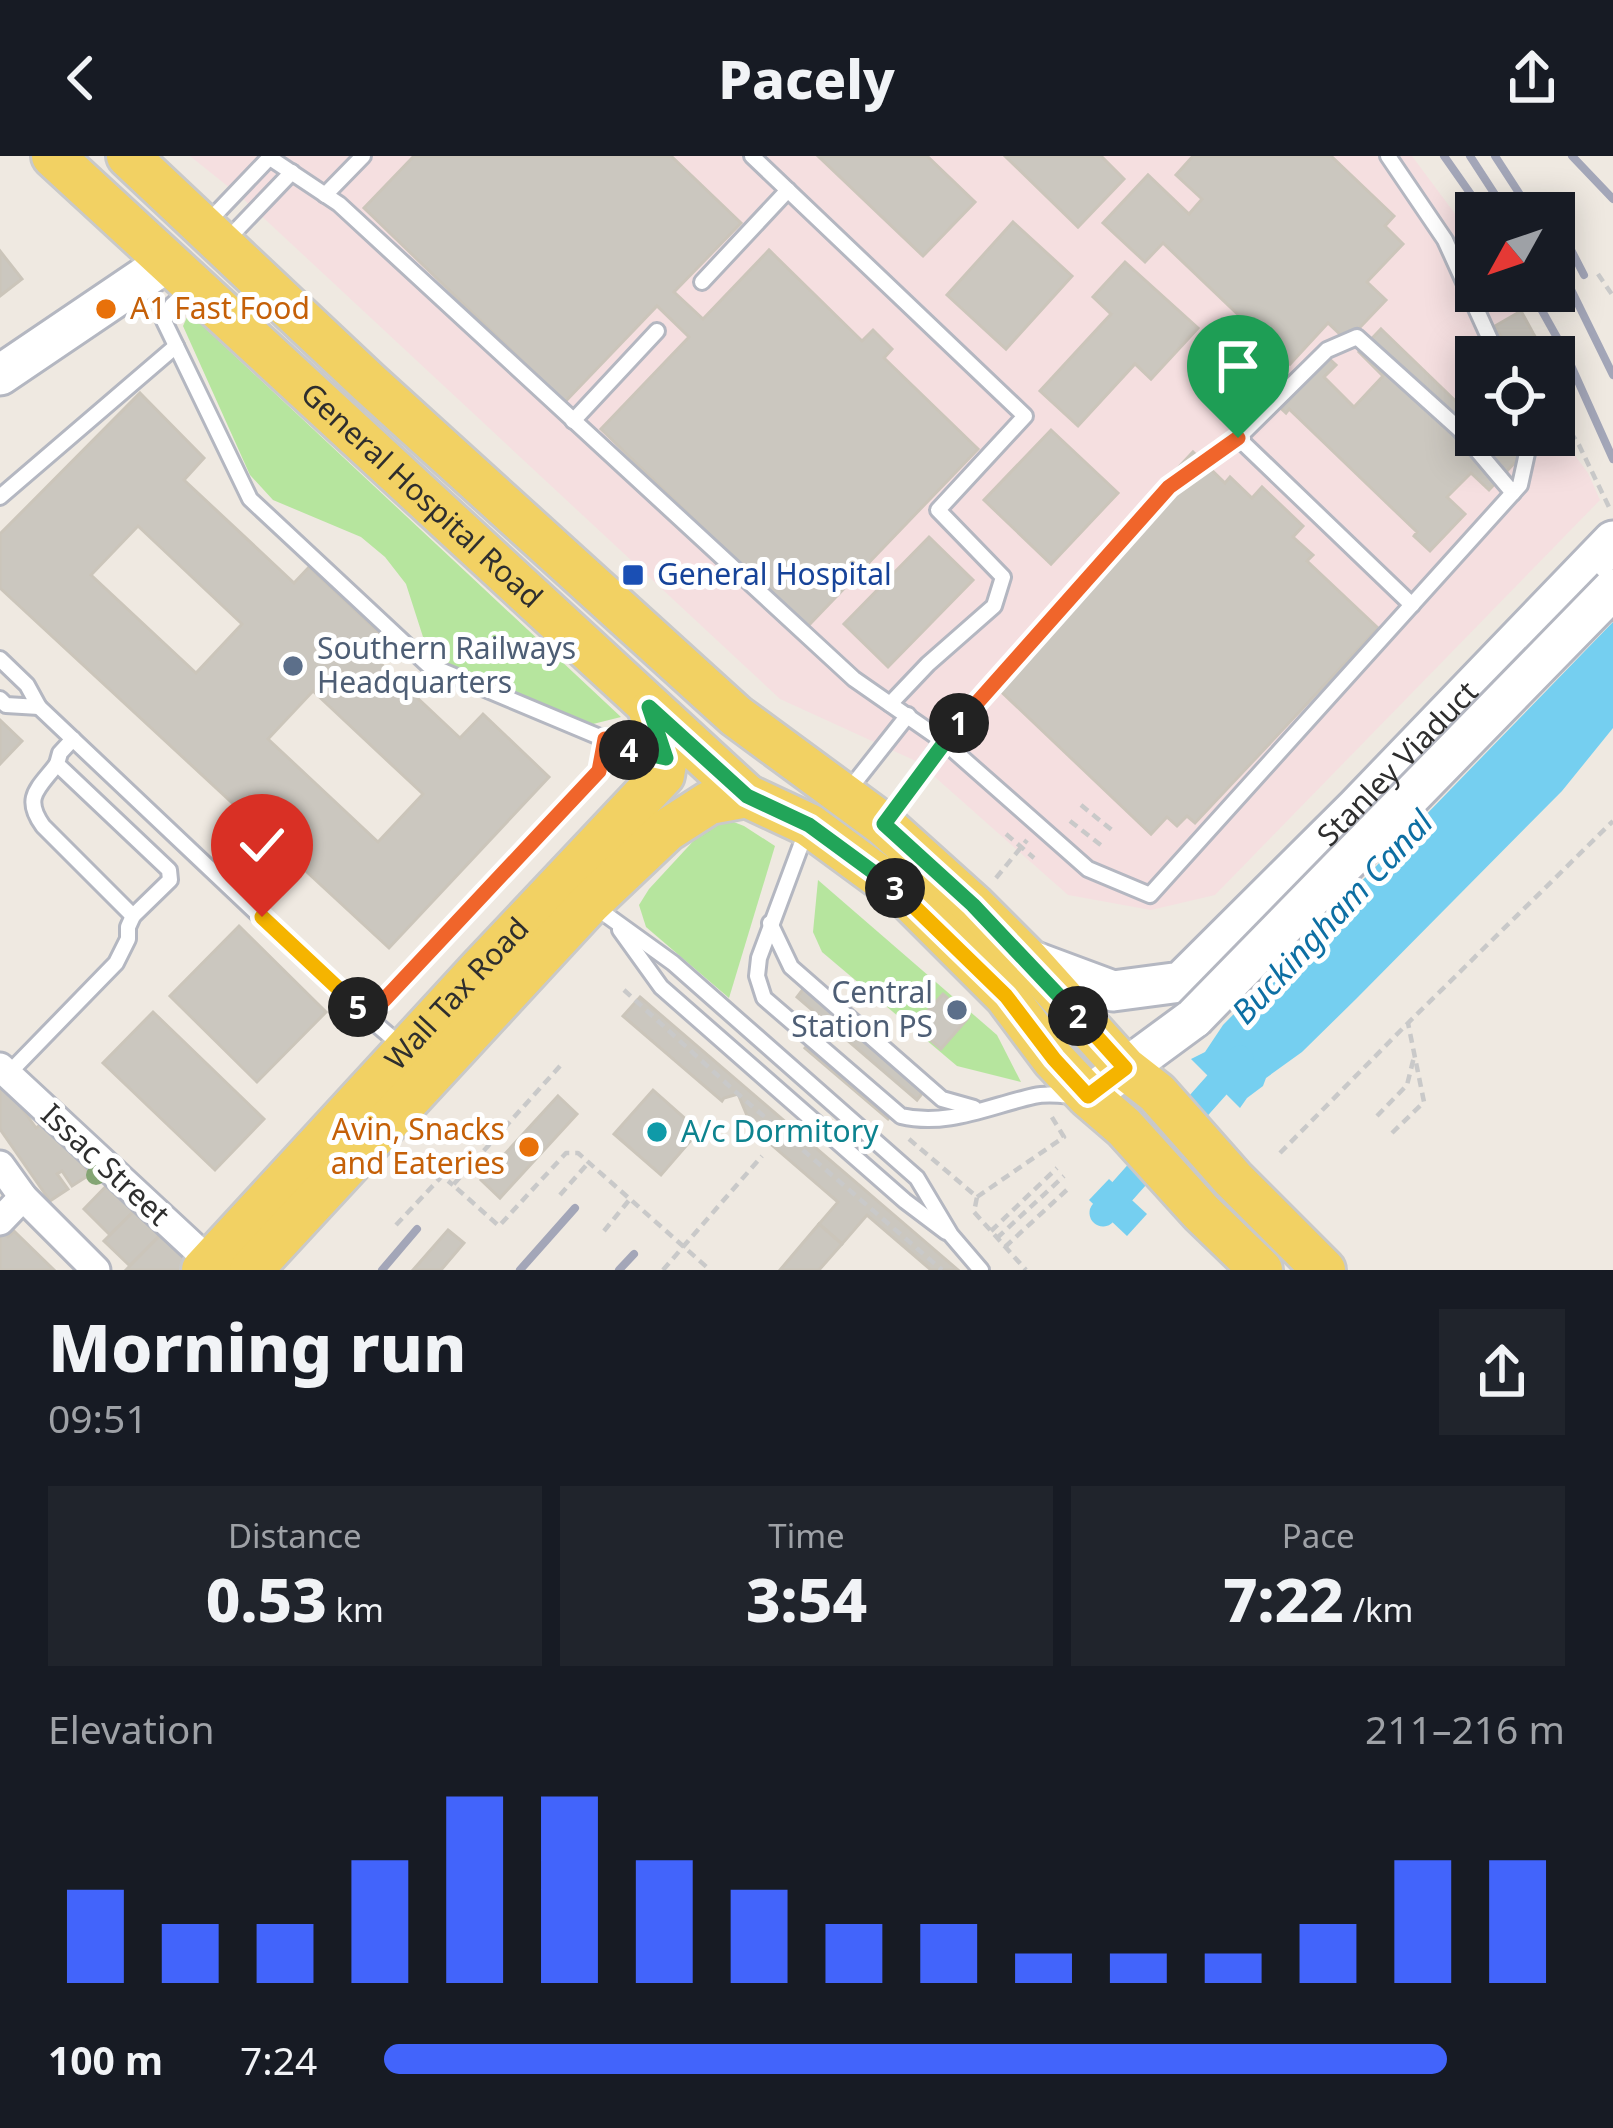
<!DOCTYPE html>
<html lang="en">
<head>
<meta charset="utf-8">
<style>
  :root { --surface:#171b24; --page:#20242c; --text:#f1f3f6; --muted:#9ea1a6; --accent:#4264fb }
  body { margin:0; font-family:"Noto Sans",sans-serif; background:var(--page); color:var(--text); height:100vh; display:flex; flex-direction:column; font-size:45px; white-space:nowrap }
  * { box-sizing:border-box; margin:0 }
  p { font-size:39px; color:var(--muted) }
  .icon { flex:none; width:66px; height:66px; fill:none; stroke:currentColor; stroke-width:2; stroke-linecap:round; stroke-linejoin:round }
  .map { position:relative; height:1114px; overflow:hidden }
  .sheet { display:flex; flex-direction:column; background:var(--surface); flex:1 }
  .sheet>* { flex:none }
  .needle { width:78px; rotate:230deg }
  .buttons { position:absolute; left:1455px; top:36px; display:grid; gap:24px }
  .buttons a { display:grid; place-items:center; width:120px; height:120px; border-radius:0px; background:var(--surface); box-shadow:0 6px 30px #0003; font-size:60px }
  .pin { position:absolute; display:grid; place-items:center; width:102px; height:102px; color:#fff; margin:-123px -51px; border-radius:50% 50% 50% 0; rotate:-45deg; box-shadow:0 0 12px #0007 }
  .pin .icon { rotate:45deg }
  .km { position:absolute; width:60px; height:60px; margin:-30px; border-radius:50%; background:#222; color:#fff; font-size:33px; line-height:60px; text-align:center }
  .round { display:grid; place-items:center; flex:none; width:126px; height:126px; border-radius:0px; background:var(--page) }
  .overview { display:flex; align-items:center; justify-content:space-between; height:204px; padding:0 48px }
  h1 { font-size:66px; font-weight:800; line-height:90px }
  .stats { display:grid; grid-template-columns:repeat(3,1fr); gap:18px; height:204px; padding:12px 48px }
  .stats div { display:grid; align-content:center; border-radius:0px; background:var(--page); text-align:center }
  .stats b { font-size:60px; font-weight:800 }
  .stats small { font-size:33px; font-weight:400 }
  .stats p { font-size:33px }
  .chart { height:336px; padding:24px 48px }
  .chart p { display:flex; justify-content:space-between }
  .chart svg { width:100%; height:216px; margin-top:12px; stroke:var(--accent); stroke-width:6 }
  ul { padding:0 48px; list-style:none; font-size:39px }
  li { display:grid; grid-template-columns:192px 144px 1fr; align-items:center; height:90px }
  li i { height:30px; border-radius:15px; background:var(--accent) }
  header { display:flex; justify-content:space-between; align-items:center; height:156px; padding:0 48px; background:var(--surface); font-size:54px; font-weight:800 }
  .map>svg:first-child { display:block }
  .medical { fill:#f5dfe0 }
  .green { fill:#b6e59e }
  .water { fill:#75cff0 }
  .pier { fill:#efe9e1 }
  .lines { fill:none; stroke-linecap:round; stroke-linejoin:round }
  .canal { stroke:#75cff0; stroke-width:27 }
  .building { fill:#cbc7bf; stroke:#cbc5ba; stroke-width:3; fill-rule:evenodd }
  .service-casing { stroke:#b4b7c1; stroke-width:20 }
  .minor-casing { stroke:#b4b7c1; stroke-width:33 }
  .secondary-casing { stroke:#b4b7c1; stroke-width:45 }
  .primary-casing { stroke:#c9c9c9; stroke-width:48 }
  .path { stroke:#c9c9c9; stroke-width:4.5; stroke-dasharray:9 6; stroke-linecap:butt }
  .service { stroke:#fff; stroke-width:14 }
  .minor { stroke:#fff; stroke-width:27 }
  .secondary { stroke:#fff; stroke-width:39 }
  .primary { stroke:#f2d163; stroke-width:42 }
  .rail { stroke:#a3a6b8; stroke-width:8 }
  .secondary-bridge-casing { stroke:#b4b7c1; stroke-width:45; stroke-linecap:butt }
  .secondary-bridge { stroke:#fff; stroke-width:39 }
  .tree { fill:#84a574 }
  .split-1-casing { stroke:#fff; stroke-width:24 }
  .split-2-casing { stroke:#fff; stroke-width:24 }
  .split-3-casing { stroke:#fff; stroke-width:24 }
  .split-4-casing { stroke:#fff; stroke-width:24 }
  .split-5-casing { stroke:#fff; stroke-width:24 }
  .split-6-casing { stroke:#fff; stroke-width:24 }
  .split-1 { stroke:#f0652b; stroke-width:15 }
  .split-2 { stroke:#22a559; stroke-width:15 }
  .split-3 { stroke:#f5b400; stroke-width:15 }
  .split-4 { stroke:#22a559; stroke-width:15 }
  .split-5 { stroke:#f0652b; stroke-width:15 }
  .split-6 { stroke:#f5b400; stroke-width:15 }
  .food-dot { fill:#e8710a; stroke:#fff; stroke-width:4.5 }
  .transit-dot { fill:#1a4fb4; stroke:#fff; stroke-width:4.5 }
  .service-dot { fill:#5c6f8a; stroke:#fff; stroke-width:4.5 }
  .culture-dot { fill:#0f9aa8; stroke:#fff; stroke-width:4.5 }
  .labels { text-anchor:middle; stroke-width:10; stroke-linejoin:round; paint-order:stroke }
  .food-label { font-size:30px; fill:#c56008; stroke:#fff; text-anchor:start }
  .street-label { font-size:30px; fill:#2e2e2e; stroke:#fff }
  .transit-label { font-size:30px; fill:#164399; stroke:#fff; text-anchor:start }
  .service-label { font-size:30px; fill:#4e5e75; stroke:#fff; text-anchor:start }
  .culture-label { font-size:30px; fill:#0d838f; stroke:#fff; text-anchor:start }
  .water-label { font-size:33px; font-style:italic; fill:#0d6fa3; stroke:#fff }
</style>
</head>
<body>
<header><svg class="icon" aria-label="back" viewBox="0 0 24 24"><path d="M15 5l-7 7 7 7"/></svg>Pacely<svg class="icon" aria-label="share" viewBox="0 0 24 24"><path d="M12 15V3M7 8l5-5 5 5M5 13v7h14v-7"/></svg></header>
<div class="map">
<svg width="1613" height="1114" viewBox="0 0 1613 1114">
  <rect width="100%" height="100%" fill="#efe9e1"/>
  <polygon class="medical" points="190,0 1412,0 1476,86 1476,135 1508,135 1521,155 1495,170 1513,201 1476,201 1476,279 1554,279 1554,271 1588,317 1600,344 1215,739 1151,754 1068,739 918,606 780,543 240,40"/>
  <g class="green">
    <polygon points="189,157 621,561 593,568 470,523 442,506 424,484 406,428 385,401 361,381 273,344 250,319 183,170"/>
    <polygon points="726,663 744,670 775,690 729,842 646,771 639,749 649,733 710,667"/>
    <polygon points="818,724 997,879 1021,926 957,910 822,796 813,776"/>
  </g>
  <g class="water">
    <polygon points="1613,463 1613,572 1562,635 1356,843 1302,896 1266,922 1263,930 1247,942 1240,952 1191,903 1205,896 1223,869 1275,816 1349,729"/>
    <polygon points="1109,1023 1147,1058 1127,1080 1089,1044"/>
  </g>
  <polygon class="pier" points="1613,457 1613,466 1222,869 1204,891 1203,888 1218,866 1270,812 1345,724"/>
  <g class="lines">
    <polyline class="canal" points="1103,1057 1240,903"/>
  </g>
  <g class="building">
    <polygon points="414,0 671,0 741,67 674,136 703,163 769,94 862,185 873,174 892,193 884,202 978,293 806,472 601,273 689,181 657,150 565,246 364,52"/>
    <polygon points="818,0 927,0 975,46 923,100"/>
    <polygon points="1005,0 1101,0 1124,23 1078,71"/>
    <polygon points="1193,0 1331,0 1394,60 1385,70 1403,88 1367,126 1386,144 1347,185 1328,167 1290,208 1163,87 1145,106 1103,67 1148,19 1189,58 1202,43 1176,19"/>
    <polygon points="1013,66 1072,120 1006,193 947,139"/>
    <polygon points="0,95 22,123 0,140"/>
    <polygon points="1125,106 1198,172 1151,223 1135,208 1078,270 1040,235 1111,158 1093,141"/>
    <polygon points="1521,155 1533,177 1547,201 1513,201 1495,170"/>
    <polygon points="1381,173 1476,265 1476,279 1491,279 1495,283 1501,279 1522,299 1489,334 1471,317 1447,341 1465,358 1430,395 1414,380 1417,376 1289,253 1286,257 1272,244 1320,194 1336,209 1324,221 1354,251 1383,220 1359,196"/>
    <path d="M140 237 204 302 184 324 294 427 309 411 391 488 376 503 460 582 483 558 549 621 389 792 0 432V378ZM138 370 242 468 196 517 91 419ZM313 535 423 638 378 686 268 583Z"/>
    <polygon points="1051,274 1118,337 1051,408 984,344"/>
    <polygon points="1193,296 1225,327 1230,321 1252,342 1262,331 1303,370 1293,381 1313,399 1307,405 1378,472 1195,667 1187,660 1177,670 1167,661 1151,678 992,527 1110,403 1101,394"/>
    <polygon points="929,381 973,424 888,511 844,468"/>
    <polygon points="0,564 22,585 0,608"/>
    <polygon points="239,770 326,856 257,926 170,840"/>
    <polygon points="804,832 924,935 917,944 797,841"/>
    <polygon points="943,838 969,861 941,893 914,870"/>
    <polygon points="640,841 958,1114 931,1114 867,1059 842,1088 819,1068 838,1046 745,966 748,962 738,938 724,942 722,945 623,860"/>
    <polygon points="153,856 264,963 215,1014 103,907"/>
    <polygon points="811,885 894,956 888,963 805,892"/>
    <polygon points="0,921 36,972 50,962 89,1019 72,1030 62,1015 57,1018 68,1033 50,1045 0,973"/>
    <polygon points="653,934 699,975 661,1019 614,978"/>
    <polygon points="558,940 577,958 500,1042 481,1024"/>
    <polygon points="111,1025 138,1051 110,1079 84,1053"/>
    <polygon points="138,1051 163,1076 130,1110 104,1085"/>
    <polygon points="819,1068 842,1088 819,1114 780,1114"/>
    <polygon points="0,1073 8,1081 14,1075 54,1114 0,1114"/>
    <polygon points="448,1074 464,1087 441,1114 413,1114"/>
    <polygon points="163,1076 198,1114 126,1114"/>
  </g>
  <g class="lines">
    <defs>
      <g id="service">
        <polyline points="752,0 1025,260 938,354 1003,421 994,450 928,508 890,548"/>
        <polyline points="1388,0 1445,84 1498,201"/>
        <polyline points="270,2 339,48 854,523 943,585 1088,713 1150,739 1520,329 1531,279"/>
        <polyline points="325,39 363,0"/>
        <polyline points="208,66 271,0"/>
        <polyline points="226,85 292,16"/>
        <polyline points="702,126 788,34"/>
        <polyline points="189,134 172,149 164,165 250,343 428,509 633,595 657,600"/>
        <polyline points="573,265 657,175"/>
        <polyline points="1238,282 1327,194 1357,181 1459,273 1513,337"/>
        <polyline points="0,341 176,190"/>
        <polyline points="0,503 27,529 39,551 6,549 0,543"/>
        <polyline points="39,551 356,851 404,892"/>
        <path d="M57 608C39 632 22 641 43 670L133 760"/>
        <polyline points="848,635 908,559"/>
        <polyline points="886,664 943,585 1169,331 1238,282 1412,449"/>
        <path d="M807 673 759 802 757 820 764 842 901 960C947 971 989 950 1034 940 1047 937 1061 939 1073 940"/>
        <polyline points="594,750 673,807 917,1022 951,1079 981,1114"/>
        <polyline points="770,767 791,811 942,943 974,952"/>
        <polyline points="620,774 661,831 905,1045 946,1076"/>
        <polyline points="356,851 370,851 384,844 599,615 605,583"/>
        <polyline points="8,918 116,807 128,783 128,771 133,760 170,724 169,714 57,608 60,597 73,583"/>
      </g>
      <g id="minor">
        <polyline points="0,911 210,1106"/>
        <polyline points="0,1009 23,1041 96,1114"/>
        <polyline points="0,1065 23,1041"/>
      </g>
      <g id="secondary">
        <polyline points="0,219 167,106"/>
        <path id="s1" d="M1027 803 1113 835 1181 826 1356 652 1613 385"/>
        <polyline points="1088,940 1194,862"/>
      </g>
      <g id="primary">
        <path id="s2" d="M53 0 747 640 809 669 907 741 1006 840 1053 903 1088 940 1124 971 1201 1056 1261 1114"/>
        <polyline points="128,0 368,226 736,560 883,668 973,749 1027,803 1125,912 1157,937 1233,1023 1324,1114"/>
        <path id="s3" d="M203 1114 480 813 663 619 666 602 650 555"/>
        <polyline points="251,1114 590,747 667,674 709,647 747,640"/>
      </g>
    </defs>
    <use href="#service" class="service-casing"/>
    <use href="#minor" class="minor-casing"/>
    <use href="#secondary" class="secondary-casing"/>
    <use href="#primary" class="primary-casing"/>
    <g class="path">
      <polyline points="1598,118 1613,140"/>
      <polyline points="1554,251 1579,289 1609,351"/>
      <polyline points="1081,649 1113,675"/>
      <polyline points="1070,665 1102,690"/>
      <polyline points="1006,678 1034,702"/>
      <polyline points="996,722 1027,684"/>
      <polyline points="624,834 738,938 942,1114"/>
      <polyline points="560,910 453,1029 499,1070 566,997 578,997 710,1114"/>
      <polyline points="1377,960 1407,929 1414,901"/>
      <polyline points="1392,977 1424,946 1408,867"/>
      <polyline points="909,983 977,1041 974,1056 1026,1114"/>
      <polyline points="1280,997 1408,867 1613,665"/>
      <polyline points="560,1039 589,1006"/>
      <polyline points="977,1041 1064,981 1050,958"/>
      <polyline points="396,1069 442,1020 453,1029"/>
      <polyline points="604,1075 630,1043"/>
      <polyline points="991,1075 1057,1012"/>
      <polyline points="997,1082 1064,1020"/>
      <polyline points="1005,1091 1071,1030"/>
      <polyline points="663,1114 762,1000"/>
    </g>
    <use href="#service" class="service"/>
    <use href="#minor" class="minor"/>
    <use href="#secondary" class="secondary"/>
    <use href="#primary" class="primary"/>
    <g class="rail">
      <polyline points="1444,0 1484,57"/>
      <polyline points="1470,0 1507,57"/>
      <polyline points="1495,0 1532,57"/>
      <polyline points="1572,0 1613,43"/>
      <polyline points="1554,61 1584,119"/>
      <polyline points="1554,99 1613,219"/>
      <polyline points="1531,135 1564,194 1613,303"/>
      <polyline points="382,1114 417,1073"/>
      <polyline points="520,1114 575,1052"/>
      <polyline points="619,1114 634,1098"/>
    </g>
    <defs>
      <polyline id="secondary-bridge" points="1194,862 1613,433"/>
    </defs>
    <use href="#secondary-bridge" class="secondary-bridge-casing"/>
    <use href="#secondary-bridge" class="secondary-bridge"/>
  </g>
  <circle class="tree" cx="96" cy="1019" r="10"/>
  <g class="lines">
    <defs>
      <polyline id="split-1" points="959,567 1169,331 1238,282"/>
      <polyline id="split-2" points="959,567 884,668 973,749 1078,860"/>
      <polyline id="split-3" points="895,732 1006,840 1054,903 1088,940 1125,912 1078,860"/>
      <polyline id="split-4" points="629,594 666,602 649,551 747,640 809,669 895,732"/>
      <polyline id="split-5" points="358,851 370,851 384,844 599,615 605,583 629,594"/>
      <polyline id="split-6" points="262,761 358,851"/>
    </defs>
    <use href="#split-1" class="split-1-casing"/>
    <use href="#split-2" class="split-2-casing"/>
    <use href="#split-3" class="split-3-casing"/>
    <use href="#split-4" class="split-4-casing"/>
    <use href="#split-5" class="split-5-casing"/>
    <use href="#split-6" class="split-6-casing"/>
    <use href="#split-1" class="split-1"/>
    <use href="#split-2" class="split-2"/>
    <use href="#split-3" class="split-3"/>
    <use href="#split-4" class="split-4"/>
    <use href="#split-5" class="split-5"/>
    <use href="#split-6" class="split-6"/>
  </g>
  <g class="food-dot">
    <circle cx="106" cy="153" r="12"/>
    <circle cx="529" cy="991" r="12"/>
  </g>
  <rect class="transit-dot" x="621" y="407" width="24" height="24" rx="6"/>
  <g class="service-dot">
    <circle cx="293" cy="510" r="12"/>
    <circle cx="957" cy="854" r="12"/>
  </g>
  <circle class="culture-dot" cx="657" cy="976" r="12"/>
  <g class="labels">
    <g class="food-label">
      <text x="130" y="163">A1 Fast Food</text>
      <text x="505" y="984" text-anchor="end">Avin, Snacks<tspan x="505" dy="34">and Eateries</tspan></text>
    </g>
    <g class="street-label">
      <text dy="10" stroke="none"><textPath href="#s2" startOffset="501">General Hospital Road</textPath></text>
      <text dy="10" stroke="none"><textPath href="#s1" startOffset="468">Stanley Viaduct</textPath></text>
      <text dy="10" stroke="none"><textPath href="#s3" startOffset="375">Wall Tax Road</textPath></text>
      <text transform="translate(105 1009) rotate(43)" y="10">Issac Street</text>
    </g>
    <g class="transit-label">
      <text x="657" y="429">General Hospital</text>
    </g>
    <g class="service-label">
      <text x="317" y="503">Southern Railways<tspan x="317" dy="34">Headquarters</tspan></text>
      <text x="933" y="847" text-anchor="end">Central<tspan x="933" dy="34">Station PS</tspan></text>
    </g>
    <g class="culture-label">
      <text x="681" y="986">A/c Dormitory</text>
    </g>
    <g class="water-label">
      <text transform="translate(1332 761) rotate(-47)" y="12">Buckingham Canal</text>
    </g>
  </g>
</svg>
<div class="buttons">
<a><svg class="needle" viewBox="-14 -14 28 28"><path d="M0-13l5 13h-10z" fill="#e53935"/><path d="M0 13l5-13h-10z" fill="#9ea1a6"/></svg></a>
<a><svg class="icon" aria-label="locate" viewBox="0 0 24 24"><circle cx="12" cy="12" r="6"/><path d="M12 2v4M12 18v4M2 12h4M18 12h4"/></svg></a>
</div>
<div class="pin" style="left:1238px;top:282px;background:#1e9e55"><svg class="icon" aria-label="arrive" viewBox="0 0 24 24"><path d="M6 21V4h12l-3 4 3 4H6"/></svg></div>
<div class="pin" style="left:262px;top:761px;background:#d93025"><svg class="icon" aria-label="check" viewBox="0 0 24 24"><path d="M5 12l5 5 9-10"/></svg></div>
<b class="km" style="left:959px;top:567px">1</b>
<b class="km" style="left:1078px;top:860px">2</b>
<b class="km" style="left:895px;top:732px">3</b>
<b class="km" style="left:629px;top:594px">4</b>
<b class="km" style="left:358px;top:851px">5</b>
</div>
<section class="sheet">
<div class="overview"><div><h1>Morning run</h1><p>09:51</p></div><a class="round"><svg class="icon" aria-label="share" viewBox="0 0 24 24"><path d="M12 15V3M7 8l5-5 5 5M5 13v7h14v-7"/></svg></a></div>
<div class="stats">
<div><p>Distance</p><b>0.53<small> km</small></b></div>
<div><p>Time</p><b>3:54</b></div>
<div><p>Pace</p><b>7:22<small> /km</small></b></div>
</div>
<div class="chart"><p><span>Elevation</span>211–216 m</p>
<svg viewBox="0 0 160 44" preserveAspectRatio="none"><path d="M5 44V25M15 44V32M25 44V32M35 44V19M45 44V6M55 44V6M65 44V19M75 44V25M85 44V32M95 44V32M105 44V38M115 44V38M125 44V38M135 44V32M145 44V19M155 44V19"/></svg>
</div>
<ul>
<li><b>100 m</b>7:24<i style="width:90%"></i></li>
</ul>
</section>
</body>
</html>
